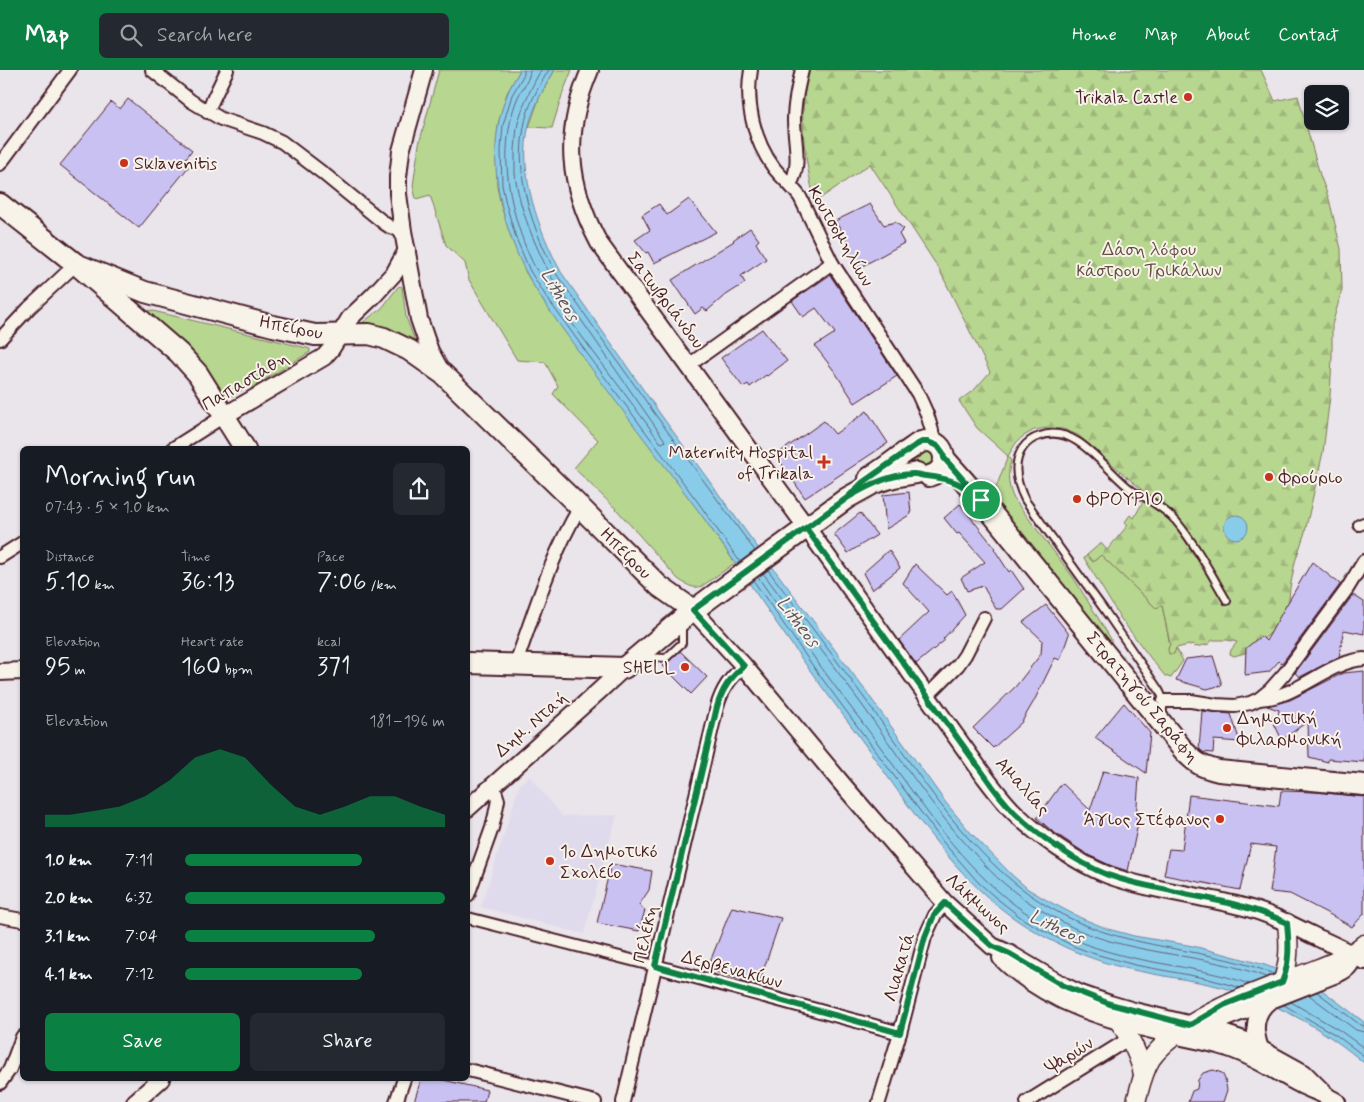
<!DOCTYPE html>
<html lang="en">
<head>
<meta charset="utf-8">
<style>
  :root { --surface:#171b24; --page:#242831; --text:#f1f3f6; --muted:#9ea1a6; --accent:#0b8043 }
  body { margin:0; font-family:Mynerve,sans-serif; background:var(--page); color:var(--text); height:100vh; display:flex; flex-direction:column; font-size:19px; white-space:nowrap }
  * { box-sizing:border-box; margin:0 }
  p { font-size:16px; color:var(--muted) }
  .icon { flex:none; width:28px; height:28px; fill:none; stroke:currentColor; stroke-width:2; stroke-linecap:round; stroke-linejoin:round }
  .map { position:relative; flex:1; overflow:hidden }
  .panel { position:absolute; left:20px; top:376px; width:450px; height:635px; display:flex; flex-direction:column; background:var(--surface); border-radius:8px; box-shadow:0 1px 4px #0004 }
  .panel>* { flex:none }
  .tools { position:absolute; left:1304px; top:15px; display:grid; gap:10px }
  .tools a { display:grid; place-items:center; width:45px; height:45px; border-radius:8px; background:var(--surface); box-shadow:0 1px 4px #0004; font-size:25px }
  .pin { position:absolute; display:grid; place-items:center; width:42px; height:42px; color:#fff; margin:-21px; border:2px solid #fff; border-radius:50%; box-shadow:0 1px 5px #0007 }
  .round { display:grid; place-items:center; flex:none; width:52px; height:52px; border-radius:8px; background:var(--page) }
  .overview { display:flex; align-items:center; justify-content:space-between; height:85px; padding:0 25px }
  h1 { font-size:28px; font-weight:600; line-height:38px }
  .figures { display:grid; grid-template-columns:repeat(3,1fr); gap:8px; height:85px; padding:5px 25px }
  .figures div { display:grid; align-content:center }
  .figures b { font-size:25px; font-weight:600 }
  .figures small { font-size:14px; font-weight:400 }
  .figures p { font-size:14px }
  .chart { height:140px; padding:10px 25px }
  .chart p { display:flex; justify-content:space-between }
  .chart svg { width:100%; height:90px; margin-top:5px; fill:var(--accent); opacity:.7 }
  .cta { display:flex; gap:10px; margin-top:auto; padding:10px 25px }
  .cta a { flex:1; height:58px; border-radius:8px; background:var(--accent); color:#fff; font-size:20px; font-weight:600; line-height:58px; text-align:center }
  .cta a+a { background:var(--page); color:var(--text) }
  ul { padding:0 25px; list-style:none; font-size:16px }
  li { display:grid; grid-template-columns:80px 60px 1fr; align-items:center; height:38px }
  li i { height:12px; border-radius:6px; background:var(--accent) }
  header { display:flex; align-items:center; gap:30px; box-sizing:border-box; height:70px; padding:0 25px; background:var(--accent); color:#fff }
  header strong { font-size:24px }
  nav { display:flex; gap:28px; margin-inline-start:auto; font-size:18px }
  .search { width:350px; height:45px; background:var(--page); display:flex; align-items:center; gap:12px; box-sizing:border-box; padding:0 18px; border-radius:8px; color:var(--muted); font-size:19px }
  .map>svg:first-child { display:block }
  .built { fill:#e0daed }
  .grass { fill:#b7d68f; stroke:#807a5d }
  .forest { fill:url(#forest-firs); stroke:#807a5d }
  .water { fill:#89ccea; stroke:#70879e }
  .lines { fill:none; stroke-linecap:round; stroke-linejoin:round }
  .shore { stroke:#636477; stroke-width:1 }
  .building { fill:#cac1f3; stroke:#4a1f2b }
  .service-casing { stroke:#4a1f2b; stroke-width:10 }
  .pedestrian-casing { stroke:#4a1f2b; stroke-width:14 }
  .minor-casing { stroke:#4a1f2b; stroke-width:16 }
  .tertiary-casing { stroke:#4a1f2b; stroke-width:20 }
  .secondary-casing { stroke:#4a1f2b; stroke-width:21 }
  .primary-casing { stroke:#4a1f2b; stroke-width:24 }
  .service { stroke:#f7f3e8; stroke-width:6 }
  .pedestrian { stroke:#f7f3e8; stroke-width:10 }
  .minor { stroke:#f7f3e8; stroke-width:12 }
  .tertiary { stroke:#f7f3e8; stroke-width:16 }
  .secondary { stroke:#f7f3e8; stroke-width:18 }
  .primary { stroke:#f7f3e8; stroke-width:20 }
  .route-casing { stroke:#fff; stroke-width:10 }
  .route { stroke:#0b8043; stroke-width:6 }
  .poi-dot { fill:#c8321e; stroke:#f7f3e8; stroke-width:2 }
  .labels { text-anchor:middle; stroke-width:4; stroke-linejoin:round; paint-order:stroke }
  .poi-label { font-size:18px; fill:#4a1f2b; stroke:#f7f3e8; text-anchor:start }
  .street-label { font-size:18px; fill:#4a1f2b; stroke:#f7f3e8 }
  .park-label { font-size:18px; fill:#654d44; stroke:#f7f3e8 }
  .water-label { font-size:19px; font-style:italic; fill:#5d5364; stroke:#f7f3e8 }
</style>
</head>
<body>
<header>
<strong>Map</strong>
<div class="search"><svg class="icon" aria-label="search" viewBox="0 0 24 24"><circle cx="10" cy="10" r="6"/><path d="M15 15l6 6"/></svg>Search here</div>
<nav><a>Home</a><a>Map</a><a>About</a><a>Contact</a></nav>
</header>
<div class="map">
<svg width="1364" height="1032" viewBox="0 0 1364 1032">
  <defs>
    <pattern id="forest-firs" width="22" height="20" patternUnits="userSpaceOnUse" patternTransform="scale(1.25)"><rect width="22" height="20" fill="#b7d68f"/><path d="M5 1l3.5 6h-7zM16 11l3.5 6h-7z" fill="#9fb77c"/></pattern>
  </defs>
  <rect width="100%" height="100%" fill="#eae4eb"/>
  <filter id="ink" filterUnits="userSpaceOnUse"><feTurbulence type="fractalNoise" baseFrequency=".02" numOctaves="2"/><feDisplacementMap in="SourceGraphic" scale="10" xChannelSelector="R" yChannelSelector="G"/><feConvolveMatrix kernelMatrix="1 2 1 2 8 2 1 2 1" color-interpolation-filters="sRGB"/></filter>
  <g filter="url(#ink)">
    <polygon class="built" points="529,706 562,746 617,745 584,864 481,837 520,714"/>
    <g class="grass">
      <path d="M439 0H520L507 23 498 54 496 80 497 116 501 136 512 170 526 203 543 231 585 289 696 437 735 493 702 516C693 520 686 514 678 509L617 440 574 398 598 370 553 324 558 316 545 292 517 290 469 210 465 193 446 175 430 125 416 129 413 116 419 74Z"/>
      <polygon points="555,0 572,0 563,22 552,58 529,57 540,26"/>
      <polygon points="400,216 402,217 406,247 416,274 362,253 382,238 398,217"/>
      <polygon points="149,240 307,278 310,279 310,282 251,318 249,316 226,329 201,292 145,246"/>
      <polygon points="927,378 937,386 928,399 918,395 917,392 916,385"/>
      <path d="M1008 386 1011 391C1007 404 1008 417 1014 429L1073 507 1111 569V573C1069 527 1033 476 992 428Z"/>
      <polygon points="1087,485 1093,492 1101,485 1156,538 1162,535 1170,575 1168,579 1176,578 1183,591 1171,608 1165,606 1152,590 1121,549 1084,488"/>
    </g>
    <path class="forest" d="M810 0H1261L1275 31 1298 26 1320 105 1329 129 1341 179 1342 220 1332 255V287L1330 326 1323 382 1305 462 1295 492 1290 518 1288 539 1276 558 1258 574 1245 583 1234 586 1230 584 1231 580 1237 572 1227 570H1212L1209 574 1195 577 1194 574 1176 578 1174 584H1169L1168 579 1170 574 1162 535 1156 538 1101 485 1093 492 1087 485 1101 473 1107 480 1128 455 1125 452 1130 445 1134 448 1145 428 1141 419 1078 365 1063 359 1048 358 1034 360 1022 367 1016 373 1008 386 977 358 959 331 975 319 990 302 939 199 870 94 815 132C805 89 796 43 810 0Z"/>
    <g class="water">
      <path d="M520 0H555C544 17 534 36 529 55 517 104 539 160 561 202L661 345 753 471 865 620 946 733 971 763 1012 805 1028 819 1050 832 1081 848 1108 859 1134 866 1193 876 1228 885 1265 895 1298 908 1318 917 1364 952V993C1327 961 1282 936 1235 921 1203 911 1171 908 1138 901 1097 893 1057 876 1021 853 958 812 911 739 868 679 849 652 828 626 809 599 772 548 737 494 700 443 659 388 617 334 577 279 552 244 526 211 512 170 495 124 488 71 507 25 510 16 516 8 520 0Z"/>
      <circle cx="1236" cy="457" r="12"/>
    </g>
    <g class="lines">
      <g class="shore">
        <polyline points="524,0 524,4 512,25 503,55 501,80 502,115 506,134 516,168 530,201 547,228 589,286 700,435 740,492"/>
        <path d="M530 0C530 10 522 18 518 27 511 43 508 61 507 79 505 117 518 166 536 199 550 224 567 246 583 268 609 303 635 337 660 372L663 373 665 371 664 369 552 208C536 178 518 136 515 103 515 95 515 87 515 80 516 71 516 61 518 53 523 34 532 16 541 0"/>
        <path d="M549 0C538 17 527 37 524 57 514 108 533 161 557 205L657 347 755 481"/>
        <path d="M768 500C802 545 837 590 870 636 929 718 984 812 1080 853 1142 880 1212 879 1274 904"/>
        <path d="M763 503C797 549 832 593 865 639 900 688 933 739 974 783 984 794 994 806 1006 815 1027 833 1052 847 1076 859 1137 886 1205 883 1266 907"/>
        <path d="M758 507C779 537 799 567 821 597 836 618 852 639 868 660 909 715 946 776 998 821 1020 841 1047 857 1074 869 1130 895 1192 893 1249 914"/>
        <polyline points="753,510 815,599 943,772 978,812 995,827 1023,849 1037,857 1073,876 1095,884 1135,895 1205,908 1241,918"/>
        <polyline points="1317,922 1359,954 1364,956"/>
        <polyline points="1309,925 1356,960 1364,962"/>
        <polyline points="1291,932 1339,960 1364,978"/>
        <polyline points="1284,935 1336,965 1364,986"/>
      </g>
    </g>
    <g class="building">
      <polygon points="128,29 192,80 184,91 190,95 139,158 60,95 111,32 120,39"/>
      <polygon points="689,129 716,162 654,193 648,182 646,183 635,170 650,160 642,145 659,134 667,145"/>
      <polygon points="870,134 884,155 895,152 904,159 899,164 904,173 859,198 846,177 850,174 835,151"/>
      <polygon points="750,158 759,170 756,173 766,189 741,206 745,213 723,227 707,241 703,238 695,244 672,210 734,171 733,170"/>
      <polygon points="830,205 897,306 855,333 835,302 815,276 835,263 816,238 803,247 792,231"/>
      <polygon points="762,259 787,291 767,306 766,305 750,317 748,314 743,317 721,288"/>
      <polygon points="867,341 888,373 805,428 776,385 824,351 835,364"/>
      <polygon points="909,422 911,444 886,459 883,425"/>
      <polygon points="960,434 995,478 994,479 1009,502 1011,500 1024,519 1002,539 996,539 983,516 967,521 961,508 985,492 959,463 957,464 944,448"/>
      <polygon points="860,443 877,465 848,483 834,464"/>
      <polygon points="889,480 900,498 872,520 863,503"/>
      <polygon points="1312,492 1340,514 1339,516 1282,593 1279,591 1269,602 1245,605 1246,578 1261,566 1266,571 1284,539"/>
      <polygon points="915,494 947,525 952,521 965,545 943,569 945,570 916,594 899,570 929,542 903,513"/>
      <polygon points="1353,525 1364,532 1364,564 1344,560 1339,587 1300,607 1295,603"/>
      <polygon points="1046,535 1069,564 1060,590 1055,588 1034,631 1021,653 993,678 973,658 1016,616 1041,584 1042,570 1023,552"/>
      <polygon points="680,581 707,607 691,624 663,596"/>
      <polygon points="1213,586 1222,615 1207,619 1176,610 1186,589"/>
      <polygon points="1364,601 1364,692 1328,689 1328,692 1309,687 1308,651 1282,670 1271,647 1278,648 1279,640 1267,636 1290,630 1343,603"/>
      <polygon points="1124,633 1150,663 1146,703 1095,668"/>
      <polygon points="1202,641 1231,644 1240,672 1214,670 1213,683 1202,682 1201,680 1199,679"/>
      <polygon points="1103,701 1139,708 1136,749 1139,749 1128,801 1112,796 1088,785 1052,761 1037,748 1062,713 1090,740"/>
      <polygon points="1281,721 1315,722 1364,727 1364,844 1352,857 1329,844 1290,824 1270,822 1276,777 1251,774 1240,820 1164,805 1169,779 1182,780 1189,725 1279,736"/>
      <polygon points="611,794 652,801 649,820 639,835 645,840 639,861 597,853"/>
      <polygon points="732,837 781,848 758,916 707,899"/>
      <polygon points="1213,1000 1222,1003 1225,1009 1227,1020 1223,1032 1188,1032 1192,1021 1197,1019 1198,1010 1203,1003"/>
      <polygon points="421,1009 439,1009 487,1020 484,1032 414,1032"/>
    </g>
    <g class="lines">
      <defs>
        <g id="service">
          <polyline points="645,587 666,588 682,573 682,554"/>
          <path d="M1161 646C1165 636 1164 629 1159 620L1103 538 1025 430C1017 414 1012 395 1022 379 1026 373 1033 368 1040 366 1077 352 1106 402 1133 421 1137 424 1142 426 1146 428 1157 435 1167 441 1176 451 1196 475 1211 504 1227 531"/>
        </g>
        <g id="pedestrian">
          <polyline points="1359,455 1364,453"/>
          <polyline points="468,848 655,896"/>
        </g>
        <g id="minor">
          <polyline points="152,0 191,31 221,49 263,63 282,72 324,104 384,153 390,157 403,161"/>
          <path d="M751 0C745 33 754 71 774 98 782 108 792 116 800 127L832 193 918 324 927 344 932 361 933 373"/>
          <polyline points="207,42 227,0"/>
          <polyline points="0,94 70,0"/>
          <path d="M790 114C802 97 794 70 794 50 794 33 798 16 802 0"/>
          <polyline points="0,269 29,238 76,194"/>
          <polyline points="689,295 832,193"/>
          <polyline points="172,379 224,346"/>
          <polyline points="0,487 22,473"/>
          <path d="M516 593C535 540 551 486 580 437"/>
          <polyline points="927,626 958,595 965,585 984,548"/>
          <path d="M1259 629C1298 628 1326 592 1364 589"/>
          <polyline points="1164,631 1191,631 1216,635 1235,636 1250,633 1259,629 1270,620 1285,603 1347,519 1364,491"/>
          <polyline points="468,825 492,758 495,745 498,730 493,715"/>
          <polyline points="0,846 22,850"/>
          <polyline points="655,896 900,963"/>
          <polyline points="468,1000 595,1032"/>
          <polyline points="0,1013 10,999 22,967"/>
          <polyline points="396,1032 404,1009"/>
          <path d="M623 1032 717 637C722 619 730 608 744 596"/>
          <polyline points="879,1032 900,963 925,867 935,845 945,833"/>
          <polyline points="1027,1032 1130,968"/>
        </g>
        <g id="tertiary">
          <polyline points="424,0 401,81 398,107 398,124 403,161 419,249 430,281 442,303"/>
          <path d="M590 0C563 63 567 113 599 173L807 458 985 707C994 719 1003 731 1014 742 1037 765 1077 793 1108 805 1149 820 1197 825 1240 836 1266 842 1290 854 1314 866 1331 874 1348 881 1364 891"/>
          <polyline points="224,346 324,287 331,279 350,248 374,225 395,202 407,180"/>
          <polyline points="693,540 744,596 843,715 945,833 992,876 1010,884 1064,916 1081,924 1110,934 1134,941 1217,961 1244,970 1304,1003 1327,1026"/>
          <polyline points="0,602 22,601"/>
          <polyline points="468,738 599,621 624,598"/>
          <path d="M1001 888C1047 934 1112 951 1173 965 1191 969 1210 972 1228 978 1254 986 1276 1002 1299 1014 1312 1021 1325 1024 1337 1032"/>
          <path d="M1197 953 1223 949 1339 903C1348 899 1353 894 1352 884"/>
          <path d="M1260 978C1253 960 1254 943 1269 931"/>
          <polyline points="135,1032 161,1009"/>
        </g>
        <g id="secondary">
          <path d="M1282 912C1290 893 1289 873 1287 853"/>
          <path d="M1119 951C1130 968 1139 984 1143 1004"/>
          <path d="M1136 1032C1140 1017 1143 1002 1151 989 1160 976 1172 967 1185 958 1222 933 1264 919 1306 903 1326 895 1348 888 1364 874"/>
        </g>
        <g id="primary">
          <polyline points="0,134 76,194 179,283 198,304 245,379"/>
          <polyline points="76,194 145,222 273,256 315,265 369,264 384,268 409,280 443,304 580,437 659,516 693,540"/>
          <path d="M944 388 981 430 1185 682C1197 694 1202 697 1219 701L1364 715"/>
          <path d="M869 408C881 400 893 392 904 383 910 380 915 375 921 372 944 365 955 399 929 406"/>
          <polyline points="468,593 624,598 682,549 710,528 847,428 874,413 894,407 917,403"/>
        </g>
      </defs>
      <use href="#service" class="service-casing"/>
      <use href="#pedestrian" class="pedestrian-casing"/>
      <use href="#minor" class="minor-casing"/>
      <use href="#tertiary" class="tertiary-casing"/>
      <use href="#secondary" class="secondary-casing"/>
      <use href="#primary" class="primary-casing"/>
      <use href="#service" class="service"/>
      <use href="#pedestrian" class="pedestrian"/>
      <use href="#minor" class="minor"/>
      <use href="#tertiary" class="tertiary"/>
      <use href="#secondary" class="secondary"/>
      <use href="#primary" class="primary"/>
    </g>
  </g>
  <g class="lines" filter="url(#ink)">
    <defs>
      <path id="route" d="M981 430C962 413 952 409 926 406 922 406 919 404 915 404 893 403 865 417 847 428L693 540 744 596C730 608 722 619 717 637L655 896 900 963 925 867 934 845 945 833 992 876 1010 884 1064 916 1110 934 1190 955 1224 935 1282 912C1290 893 1289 873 1287 853 1255 837 1220 831 1185 824 1160 818 1133 814 1108 805 1077 793 1037 765 1014 742 1003 731 994 719 985 706L806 458 847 428 862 413 916 375 922 372H928L938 376 943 383 944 388 981 430"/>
    </defs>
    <use href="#route" class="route-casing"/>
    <use href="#route" class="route"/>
  </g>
  <g class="poi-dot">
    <circle cx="1188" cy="27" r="5"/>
    <circle cx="124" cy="93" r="5"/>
    <path d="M821.5 384.5h5v5h5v5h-5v5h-5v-5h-5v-5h5z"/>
    <circle cx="1269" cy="407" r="5"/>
    <circle cx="1077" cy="429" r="5"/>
    <circle cx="685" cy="597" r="5"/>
    <circle cx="1227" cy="658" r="5"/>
    <circle cx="1220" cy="749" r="5"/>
    <circle cx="550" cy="791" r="5"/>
  </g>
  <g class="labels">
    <g class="poi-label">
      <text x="1178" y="33" text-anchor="end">Trikala Castle</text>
      <text x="134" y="99">Sklavenitis</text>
      <text x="813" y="388" text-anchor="end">Maternity Hospital<tspan x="813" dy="21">of Trikala</tspan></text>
      <text x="1279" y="413">Φρούριο</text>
      <text x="1087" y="435">ΦΡΟΥΡΙΟ</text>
      <text x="675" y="603" text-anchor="end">SHELL</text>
      <text x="1237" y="654">Δημοτική<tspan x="1237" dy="21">Φιλαρμονική</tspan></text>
      <text x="1210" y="755" text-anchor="end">Άγιος Στέφανος</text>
      <text x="560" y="787">1ο Δημοτικό<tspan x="560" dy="21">Σχολείο</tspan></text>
    </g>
    <g class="street-label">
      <text transform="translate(841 166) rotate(60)" y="6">Κουτσομηλίων</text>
      <text transform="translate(666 230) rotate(53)" y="6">Σατωβριάνδου</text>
      <text transform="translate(291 257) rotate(11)" y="6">Ηπείρου</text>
      <text transform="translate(245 311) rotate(-31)" y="6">Παπαστάθη</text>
      <text transform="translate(626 483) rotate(45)" y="6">Ηπείρου</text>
      <text transform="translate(1143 627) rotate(50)" y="6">Στρατηγού Σαράφη</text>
      <text transform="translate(531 654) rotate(-41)" y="6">Δημ. Νταή</text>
      <text transform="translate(1023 716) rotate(48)" y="6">Αμαλίας</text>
      <text transform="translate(978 833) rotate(42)" y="6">Λάκμωνος</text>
      <text transform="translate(645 864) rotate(-77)" y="6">Πελέκη</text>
      <text transform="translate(899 897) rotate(-74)" y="6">Λιακατά</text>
      <text transform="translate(732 899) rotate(15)" y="6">Δερβενακίων</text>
      <text transform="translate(1069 985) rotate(-32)" y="6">Ψαρών</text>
    </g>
    <g class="park-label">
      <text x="1149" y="185">Δάση λόφου<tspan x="1149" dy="21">κάστρου Τρικάλων</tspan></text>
    </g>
    <g class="water-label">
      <text transform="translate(561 224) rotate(60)" y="7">Litheos</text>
      <text transform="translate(799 551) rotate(53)" y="7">Litheos</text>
      <text transform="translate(1057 856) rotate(25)" y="7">Litheos</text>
    </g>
  </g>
</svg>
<div class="tools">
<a><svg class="icon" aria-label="layers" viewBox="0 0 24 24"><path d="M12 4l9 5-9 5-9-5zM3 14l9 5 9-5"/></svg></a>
</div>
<div class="pin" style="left:981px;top:430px;background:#1e9e55"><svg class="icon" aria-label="arrive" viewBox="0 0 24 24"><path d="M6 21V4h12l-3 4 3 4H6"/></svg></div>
<section class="panel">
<div class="overview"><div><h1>Morning run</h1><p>07:43 · 5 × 1.0 km</p></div><a class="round"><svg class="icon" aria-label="share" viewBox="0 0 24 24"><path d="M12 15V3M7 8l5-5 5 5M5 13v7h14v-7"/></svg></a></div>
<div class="figures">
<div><p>Distance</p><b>5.10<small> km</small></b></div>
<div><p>Time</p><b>36:13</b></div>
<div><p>Pace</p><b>7:06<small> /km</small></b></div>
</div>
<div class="figures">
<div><p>Elevation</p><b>95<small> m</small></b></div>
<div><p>Heart rate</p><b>160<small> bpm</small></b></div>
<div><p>kcal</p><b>371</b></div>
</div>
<div class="chart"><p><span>Elevation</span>181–196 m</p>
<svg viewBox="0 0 160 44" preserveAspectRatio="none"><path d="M0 44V38L10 38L20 36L30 34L40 29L50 21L60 10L70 6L80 10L90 23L100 34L110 38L120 34L130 29L140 29L150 34L160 38V44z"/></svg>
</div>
<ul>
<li><b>1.0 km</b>7:11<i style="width:68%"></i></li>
<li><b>2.0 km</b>6:32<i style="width:100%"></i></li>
<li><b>3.1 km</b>7:04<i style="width:73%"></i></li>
<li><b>4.1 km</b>7:12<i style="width:68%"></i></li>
</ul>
<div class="cta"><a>Save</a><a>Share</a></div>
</section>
</div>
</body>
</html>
